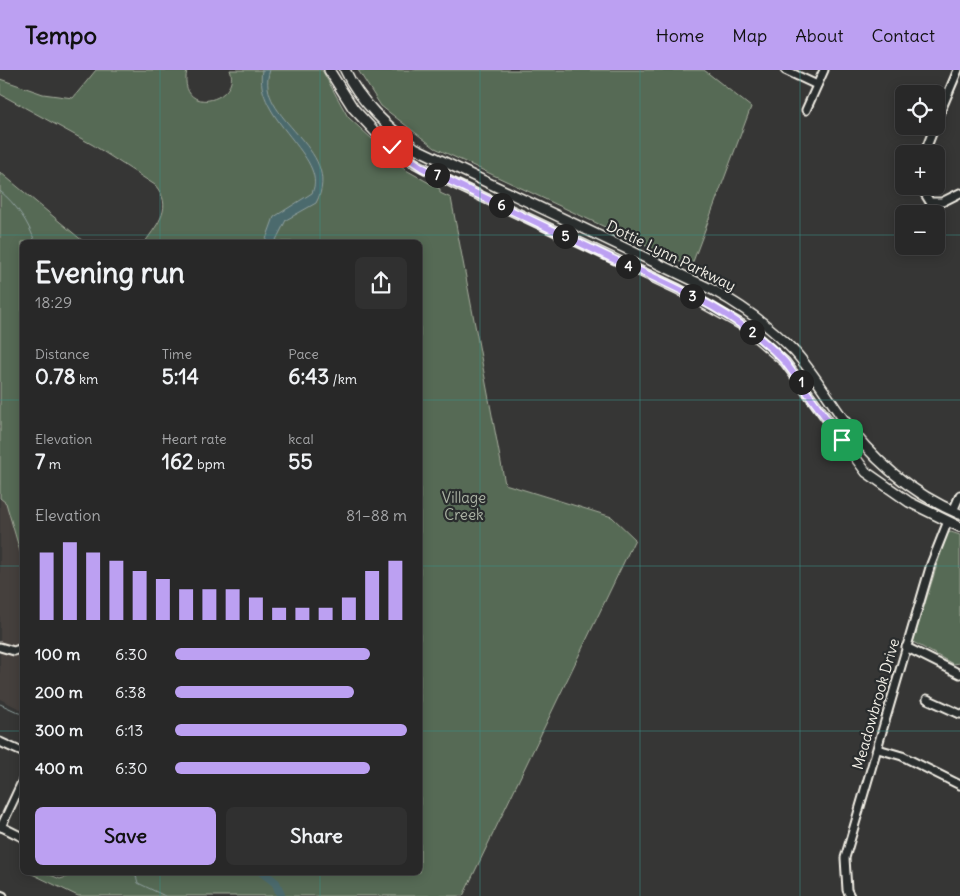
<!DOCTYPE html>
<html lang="en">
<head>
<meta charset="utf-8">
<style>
  :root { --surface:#282828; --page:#303030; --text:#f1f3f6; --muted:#a5a6a8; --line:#444445; --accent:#bca0f2 }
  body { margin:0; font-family:Delius,sans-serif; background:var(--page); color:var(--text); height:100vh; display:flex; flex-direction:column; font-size:19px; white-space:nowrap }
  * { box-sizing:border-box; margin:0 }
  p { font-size:16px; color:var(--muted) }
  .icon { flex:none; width:28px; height:28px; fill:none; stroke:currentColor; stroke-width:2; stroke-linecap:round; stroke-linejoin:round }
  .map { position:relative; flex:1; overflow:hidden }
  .panel { position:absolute; left:20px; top:170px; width:402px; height:635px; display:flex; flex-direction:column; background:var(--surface); border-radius:8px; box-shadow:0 2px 12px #0003,0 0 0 1px var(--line) }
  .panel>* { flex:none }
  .buttons { position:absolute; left:895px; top:15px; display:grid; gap:10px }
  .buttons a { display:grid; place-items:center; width:50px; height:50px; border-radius:8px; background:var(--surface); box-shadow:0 2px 12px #0003,0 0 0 1px var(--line); font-size:25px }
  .pin { position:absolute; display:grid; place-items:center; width:42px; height:42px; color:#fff; margin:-21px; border-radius:10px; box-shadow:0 2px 8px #0006 }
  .km { position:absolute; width:25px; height:25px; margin:-12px; border-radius:50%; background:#222; color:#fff; font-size:14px; line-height:25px; text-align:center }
  .round { display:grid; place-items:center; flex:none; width:52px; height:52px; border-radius:8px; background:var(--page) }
  .summary { display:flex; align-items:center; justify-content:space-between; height:85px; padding:0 15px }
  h1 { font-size:28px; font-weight:700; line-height:38px }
  .metrics { display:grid; grid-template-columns:repeat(3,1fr); gap:8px; height:85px; padding:5px 15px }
  .metrics div { display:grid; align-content:center }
  .metrics b { font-size:21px; font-weight:700 }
  .metrics small { font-size:14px; font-weight:400 }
  .metrics p { font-size:14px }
  .chart { height:140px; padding:10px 15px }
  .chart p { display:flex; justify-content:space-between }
  .chart svg { width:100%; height:90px; margin-top:5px; stroke:var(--accent); stroke-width:6 }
  .action { display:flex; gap:10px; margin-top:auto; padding:10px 15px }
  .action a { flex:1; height:58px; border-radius:8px; background:var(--accent); color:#111; font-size:20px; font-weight:700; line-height:58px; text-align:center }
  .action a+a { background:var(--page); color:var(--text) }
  ul { padding:0 15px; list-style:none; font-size:16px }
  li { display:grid; grid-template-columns:80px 60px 1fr; align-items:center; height:38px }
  li i { height:12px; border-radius:6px; background:var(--accent) }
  header { display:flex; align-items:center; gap:30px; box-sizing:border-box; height:70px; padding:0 25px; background:var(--accent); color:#111 }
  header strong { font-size:24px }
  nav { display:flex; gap:28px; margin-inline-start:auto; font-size:18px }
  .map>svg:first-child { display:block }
  .built { fill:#45403d }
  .green { fill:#576a55; stroke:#a6ae9e }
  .water { fill:#4c6a6d; stroke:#8fa09e }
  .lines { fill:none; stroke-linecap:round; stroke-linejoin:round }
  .stream { stroke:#8fa09e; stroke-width:1 }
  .river { stroke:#4c6a6d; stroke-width:9 }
  .minor-casing { stroke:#f4f1e8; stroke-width:11 }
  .major-casing { stroke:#f4f1e8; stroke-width:12 }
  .minor { stroke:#2a2d2e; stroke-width:7 }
  .major { stroke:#2a2d2e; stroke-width:9 }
  .route-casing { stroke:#fff; stroke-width:10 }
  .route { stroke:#bca0f2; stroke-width:6 }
  .grid { fill:none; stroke:#3d8f86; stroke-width:1; stroke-opacity:0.55 }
  .labels { text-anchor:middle; stroke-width:4.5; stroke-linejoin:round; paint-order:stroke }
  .street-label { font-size:15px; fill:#f4f1e8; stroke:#2a2d2e }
  .park-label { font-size:15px; fill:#adb4a6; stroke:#2a2d2e }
</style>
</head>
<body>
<header>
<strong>Tempo</strong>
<nav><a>Home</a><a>Map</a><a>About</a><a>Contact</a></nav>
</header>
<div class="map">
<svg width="960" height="826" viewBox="0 0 960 826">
  <rect width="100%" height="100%" fill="#363635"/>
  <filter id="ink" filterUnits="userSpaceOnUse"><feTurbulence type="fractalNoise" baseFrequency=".02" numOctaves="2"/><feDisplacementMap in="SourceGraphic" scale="10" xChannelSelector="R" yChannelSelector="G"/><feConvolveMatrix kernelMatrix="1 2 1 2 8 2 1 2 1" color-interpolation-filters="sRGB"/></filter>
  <g filter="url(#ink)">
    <polygon class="built" points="0,428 6,433 22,488 22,640 0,629"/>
    <g class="green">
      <path d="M96 0H187C177 49 242 31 230 0H322L348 47 406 100 440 119V123L451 128 505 414 612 447 635 469 463 826H78L30 803H46L60 809 84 802H420V172H145C158 153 174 137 155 115L93 75 0 24V9L43 24 73 28Z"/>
      <polygon points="358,0 704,0 751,37 691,197 435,78 381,36"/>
      <polygon points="0,102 84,172 22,172 22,488 6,433 0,428"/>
      <polygon points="951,462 960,465 960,593 953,594 913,572 947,463"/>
    </g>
    <path class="water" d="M262 0H270C252 49 346 78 316 133L286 150 275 172H265L274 147 312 123C329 87 253 49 262 0Z"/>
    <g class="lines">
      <g class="stream">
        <path d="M0 121C16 134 29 153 35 172"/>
        <polyline points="0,634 22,644"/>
        <polyline points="135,802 138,813 165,826"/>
      </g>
      <polyline class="river" points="262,802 276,813 281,826"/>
      <defs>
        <g id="minor">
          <polyline points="785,0 817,15"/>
          <polyline points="806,40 824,0"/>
          <polyline points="936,52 958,0"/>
          <polyline points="924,84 935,56"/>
          <polyline points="920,116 930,132 942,132 960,123"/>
          <polyline points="953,441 960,425"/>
          <polyline points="0,577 14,581 22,578"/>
          <polyline points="906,577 960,604"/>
          <polyline points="927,629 960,644"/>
          <polyline points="0,672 22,682"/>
          <polyline points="878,679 902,686 960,715"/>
          <polyline points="0,756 22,767"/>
          <polyline points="1,757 22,712"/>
          <polyline points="0,825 3,826"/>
          <polyline points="850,826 847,820 845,788 931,494 948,451"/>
        </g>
        <g id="major">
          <polyline points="329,0 353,38 380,67 405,88 453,113 678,219 742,255 785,292 866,402 909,432 960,457"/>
          <path d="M345 0C360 32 387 56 415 78L713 220C744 237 771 257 795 282 812 301 825 323 839 343 870 388 910 423 960 444"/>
        </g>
      </defs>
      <use href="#minor" class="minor-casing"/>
      <use href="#major" class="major-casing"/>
      <use href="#minor" class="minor"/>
      <use href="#major" class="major"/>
    </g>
  </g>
  <g class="lines" filter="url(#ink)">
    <defs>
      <path id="route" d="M392 77 423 98C486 129 549 158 611 188 673 216 738 242 785 292L842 370"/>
    </defs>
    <use href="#route" class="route-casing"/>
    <use href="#route" class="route"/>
  </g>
  <path class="grid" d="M160 0V172M320 0V172M480 0V826M640 0V826M800 0V826M0 165H904M936 165H960M0 330H22M420 330H960M0 496H22M420 496H960M0 661H22M420 661H960M160 802V826M320 802V826"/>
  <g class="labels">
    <g class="street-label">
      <text transform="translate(671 186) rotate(26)" y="5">Dottie Lynn Parkway</text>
      <text transform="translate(876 634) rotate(-74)" y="5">Meadowbrook Drive</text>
    </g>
    <g class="park-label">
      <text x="464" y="433">Village<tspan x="464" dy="17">Creek</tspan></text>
    </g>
  </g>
</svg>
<div class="buttons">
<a><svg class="icon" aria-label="locate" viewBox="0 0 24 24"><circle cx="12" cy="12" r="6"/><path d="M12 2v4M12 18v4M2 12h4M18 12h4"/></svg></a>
<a>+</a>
<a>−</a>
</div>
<div class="pin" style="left:842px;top:370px;background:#1e9e55"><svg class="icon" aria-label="arrive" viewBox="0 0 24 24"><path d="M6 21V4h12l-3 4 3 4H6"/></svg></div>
<div class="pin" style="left:392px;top:77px;background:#d93025"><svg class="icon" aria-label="check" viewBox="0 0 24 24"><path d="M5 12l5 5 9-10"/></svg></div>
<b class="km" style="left:801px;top:312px">1</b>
<b class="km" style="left:752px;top:262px">2</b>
<b class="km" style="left:692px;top:226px">3</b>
<b class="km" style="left:628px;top:196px">4</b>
<b class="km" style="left:565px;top:166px">5</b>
<b class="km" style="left:501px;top:135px">6</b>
<b class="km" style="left:437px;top:105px">7</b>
<section class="panel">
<div class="summary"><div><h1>Evening run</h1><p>18:29</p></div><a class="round"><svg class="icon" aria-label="share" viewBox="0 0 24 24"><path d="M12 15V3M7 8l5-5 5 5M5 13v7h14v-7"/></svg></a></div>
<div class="metrics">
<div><p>Distance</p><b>0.78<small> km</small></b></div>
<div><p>Time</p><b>5:14</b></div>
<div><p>Pace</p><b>6:43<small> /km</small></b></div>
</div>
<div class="metrics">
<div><p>Elevation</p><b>7<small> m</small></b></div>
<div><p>Heart rate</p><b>162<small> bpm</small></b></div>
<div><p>kcal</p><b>55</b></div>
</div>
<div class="chart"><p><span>Elevation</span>81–88 m</p>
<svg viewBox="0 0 160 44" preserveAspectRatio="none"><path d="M5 44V11M15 44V6M25 44V11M35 44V15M45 44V20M55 44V24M65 44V29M75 44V29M85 44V29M95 44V33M105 44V38M115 44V38M125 44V38M135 44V33M145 44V20M155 44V15"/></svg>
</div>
<ul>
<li><b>100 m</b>6:30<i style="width:84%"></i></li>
<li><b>200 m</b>6:38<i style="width:77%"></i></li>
<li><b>300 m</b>6:13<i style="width:100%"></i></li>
<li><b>400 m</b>6:30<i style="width:84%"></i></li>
</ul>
<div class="action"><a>Save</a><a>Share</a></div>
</section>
</div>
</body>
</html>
